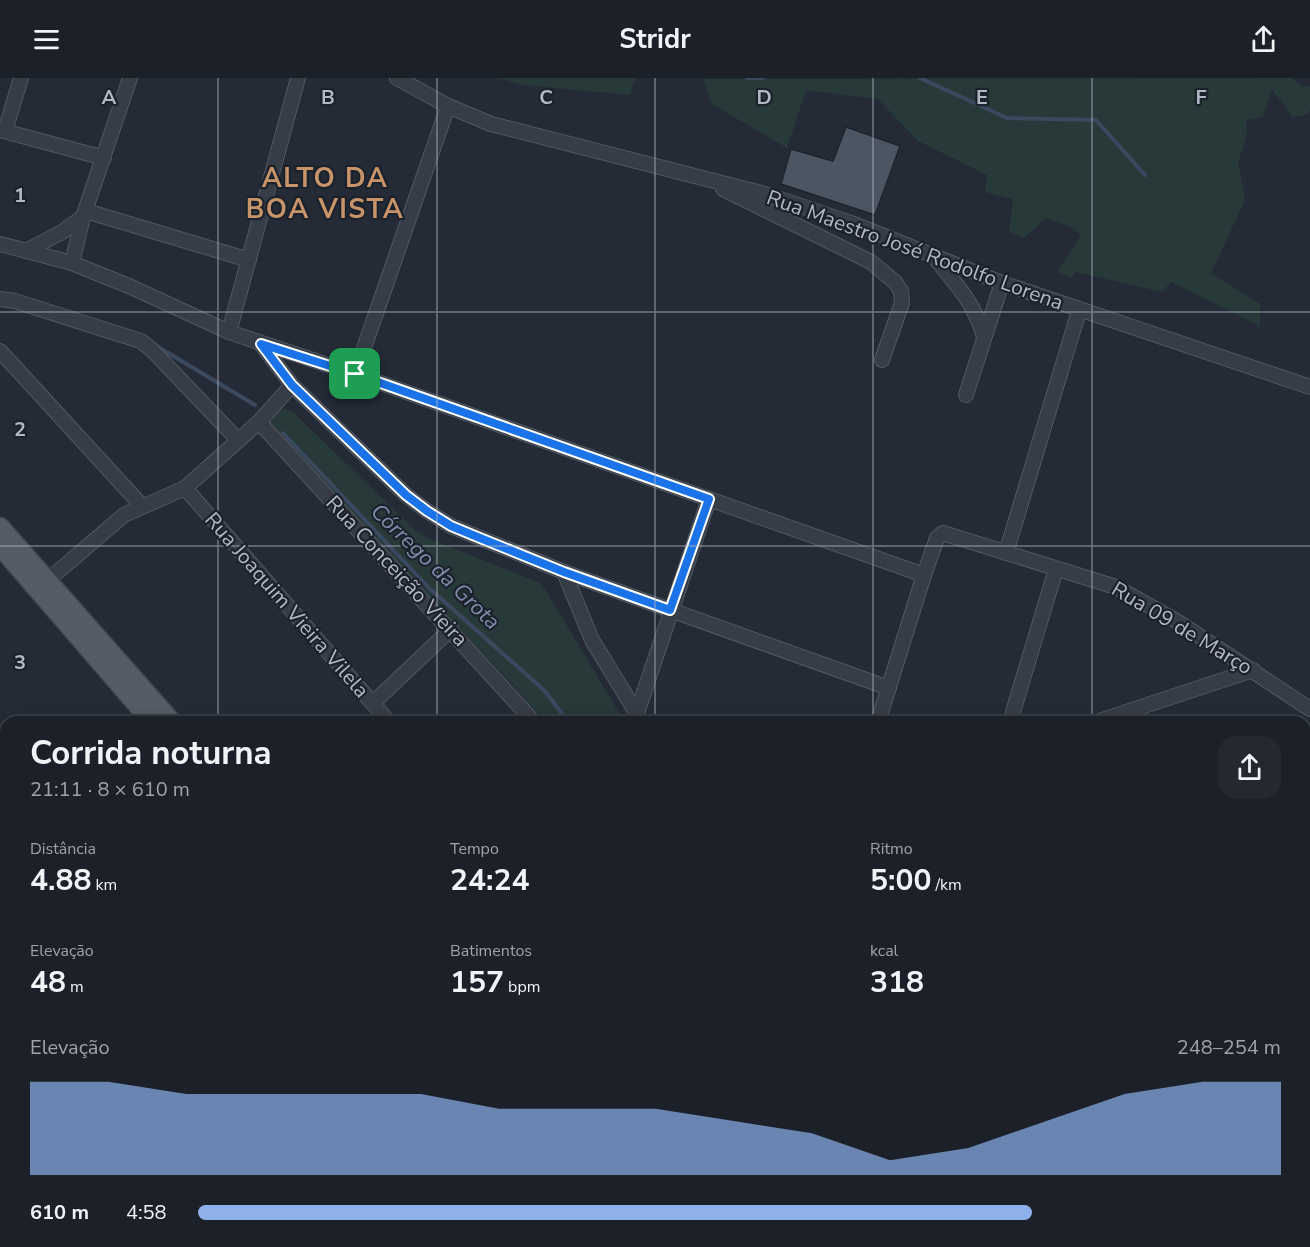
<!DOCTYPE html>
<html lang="pt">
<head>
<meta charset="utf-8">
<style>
  :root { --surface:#1b2029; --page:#242831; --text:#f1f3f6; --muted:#a0a3a8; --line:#393e46; --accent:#8eb1ec }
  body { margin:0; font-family:"Nunito Sans",sans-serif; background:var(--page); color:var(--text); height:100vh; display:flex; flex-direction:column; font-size:22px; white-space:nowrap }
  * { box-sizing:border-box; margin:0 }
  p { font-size:20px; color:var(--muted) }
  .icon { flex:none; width:33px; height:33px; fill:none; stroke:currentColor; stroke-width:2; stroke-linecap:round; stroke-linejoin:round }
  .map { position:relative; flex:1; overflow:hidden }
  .sheet { position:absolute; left:0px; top:638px; width:1311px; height:532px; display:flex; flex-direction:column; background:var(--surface); border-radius:18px 18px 0 0; box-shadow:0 3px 15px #0003,0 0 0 2px var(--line) }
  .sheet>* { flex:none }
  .pin { position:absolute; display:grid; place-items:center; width:51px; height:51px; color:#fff; margin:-26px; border-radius:12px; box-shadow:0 3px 9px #0006 }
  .round { display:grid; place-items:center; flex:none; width:63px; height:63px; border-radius:18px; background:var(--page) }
  .overview { display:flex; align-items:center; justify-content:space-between; height:102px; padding:0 30px }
  h1 { font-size:33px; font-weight:700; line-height:45px }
  .metrics { display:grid; grid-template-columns:repeat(3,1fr); gap:9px; height:102px; padding:6px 30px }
  .metrics div { display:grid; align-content:center }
  .metrics b { font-size:30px; font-weight:700 }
  .metrics small { font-size:16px; font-weight:400 }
  .metrics p { font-size:16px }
  .chart { height:168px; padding:12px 30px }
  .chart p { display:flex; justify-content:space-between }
  .chart svg { width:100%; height:108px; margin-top:6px; fill:var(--accent); opacity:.7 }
  ul { padding:0 30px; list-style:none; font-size:20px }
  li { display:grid; grid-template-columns:96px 72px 1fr; align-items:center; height:45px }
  li i { height:15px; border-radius:8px; background:var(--accent) }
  header { display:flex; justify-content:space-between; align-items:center; height:78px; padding:0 30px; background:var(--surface); font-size:27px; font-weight:700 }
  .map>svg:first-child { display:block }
  .green { fill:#28393a }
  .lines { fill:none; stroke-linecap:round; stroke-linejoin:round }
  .stream { stroke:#3a495e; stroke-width:4 }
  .building { fill:#4c5562; stroke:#1e242e; stroke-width:1.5 }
  .minor-casing { stroke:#525862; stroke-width:16 }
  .major-casing { stroke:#404651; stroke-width:21 }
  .minor { stroke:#373d47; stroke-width:14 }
  .major { stroke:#555c67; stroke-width:18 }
  .route-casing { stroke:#fff; stroke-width:12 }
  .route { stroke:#1a73e8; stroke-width:8 }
  .grid { fill:none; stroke:#b2b8c4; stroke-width:1.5; stroke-opacity:0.55 }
  .labels { text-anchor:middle; stroke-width:4.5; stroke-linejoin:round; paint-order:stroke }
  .street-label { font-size:21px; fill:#b2b8c4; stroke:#1c222c }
  .water-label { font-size:22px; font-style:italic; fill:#7c8ea9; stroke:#1c222c }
  .district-label { font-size:27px; font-weight:bold; letter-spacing:1.5px; fill:#c89469; stroke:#1c222c }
  .grid-label { font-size:20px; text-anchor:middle; font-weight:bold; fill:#b2b8c4; stroke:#1c222c; stroke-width:4.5; stroke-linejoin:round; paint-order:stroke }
</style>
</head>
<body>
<header><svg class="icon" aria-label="menu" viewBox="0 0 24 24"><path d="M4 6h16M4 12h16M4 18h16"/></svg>Stridr<svg class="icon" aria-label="share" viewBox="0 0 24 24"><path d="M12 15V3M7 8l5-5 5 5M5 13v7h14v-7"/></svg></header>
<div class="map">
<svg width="1310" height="1169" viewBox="0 0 1310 1169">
  <rect width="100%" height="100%" fill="#242b37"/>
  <g class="green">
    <polygon points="498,0 635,0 630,17 523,7"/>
    <polygon points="1292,0 1302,9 1310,8 1310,32 1308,36 1293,39 1272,11 1263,39 1246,42 1247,57 1238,84 1245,122 1211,195 1260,226 1260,248 1171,204 1162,214 1076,194 1071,200 1057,194 1081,157 1071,149 1046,140 1024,160 1009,154 1013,121 985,114 987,97 918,63 878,21 806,12 787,70 712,26 703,1"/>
    <path d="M282 331 292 333 415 452 425 459 540 505 545 511 624 643H546L268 346C270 339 274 334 282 331Z"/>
  </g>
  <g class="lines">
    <g class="stream">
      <polyline points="747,0 763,0"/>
      <polyline points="920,0 1007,40 1096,42 1145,97"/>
      <polyline points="155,267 255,327"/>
      <polyline points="283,355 430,511 545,613 568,644"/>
      <polyline points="942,1164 945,1169"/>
    </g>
  </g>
  <g class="building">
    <polygon points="846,49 900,68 875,137 781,106 791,71 833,83"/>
    <polygon points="283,1164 332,1164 330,1169 294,1169"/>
  </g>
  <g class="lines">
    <defs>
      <g id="minor">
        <polyline points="397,0 448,28 491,46 765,116 851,145 1002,205 1310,309"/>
        <polyline points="0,52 104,80"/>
        <polyline points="5,53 21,0"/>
        <polyline points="723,111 871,184 895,204 901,213 902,225 882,282"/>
        <polyline points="86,133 249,182"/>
        <polyline points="0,166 72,185 131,209 229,254 355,296 924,497"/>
        <polyline points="26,173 62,154 83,139"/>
        <path d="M935 180C956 206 975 226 984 259"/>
        <polyline points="72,185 83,139 130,0"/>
        <polyline points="0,221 15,223 141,263 152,272 237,361"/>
        <polyline points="229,254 298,0"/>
        <polyline points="261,266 292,307 406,417 427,433 451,448 564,494 889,610"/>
        <polyline points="0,273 142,428"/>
        <polyline points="355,296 448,28"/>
        <polyline points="966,317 1002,205"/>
        <polyline points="259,344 534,644"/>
        <polyline points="185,410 389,644"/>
        <polyline points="1006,475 1079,233"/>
        <polyline points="564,494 592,562 642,644"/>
        <polyline points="47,503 124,437 185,410 259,344 292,307"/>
        <polyline points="373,625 451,551"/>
        <polyline points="637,635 709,421"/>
        <polyline points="878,644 924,497 937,460 943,455 1116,509 1178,544 1310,631"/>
        <polyline points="1010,644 1056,491"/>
        <polyline points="1096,644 1253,592"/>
        <polyline points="0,674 6,681"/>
        <polyline points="1305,693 1310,691"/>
        <polyline points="0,802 6,809"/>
        <polyline points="1305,806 1310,804"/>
        <polyline points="0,848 6,849"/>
        <polyline points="1305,865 1310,864"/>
        <polyline points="1305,929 1310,932"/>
        <polyline points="0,971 6,976"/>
        <polyline points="1305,1075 1310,1078"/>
        <polyline points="0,1156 6,1148"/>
        <polyline points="34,1164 40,1169"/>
        <polyline points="236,1164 242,1169"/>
        <polyline points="864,1164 867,1169"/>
        <polyline points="351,1169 353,1164"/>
      </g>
      <g id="major">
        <polyline points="0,449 172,644"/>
        <polyline points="0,468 152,644"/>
        <polyline points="547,1164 550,1169"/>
        <polyline points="564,1164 567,1169"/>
      </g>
    </defs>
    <use href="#minor" class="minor-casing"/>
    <use href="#major" class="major-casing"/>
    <use href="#minor" class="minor"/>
    <use href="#major" class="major"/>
  </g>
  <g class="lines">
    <defs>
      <polygon id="route" points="261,266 355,296 709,421 670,532 564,494 480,460 451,448 427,433 406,417 292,307"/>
    </defs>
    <use href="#route" class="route-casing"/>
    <use href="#route" class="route"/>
  </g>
  <path class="grid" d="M218 0V644M437 0V644M655 0V644M873 0V644M1092 0V644M0 234H1310M0 468H1310M0 701H6M1305 701H1310M0 935H6M1305 935H1310M218 1164V1169M437 1164V1169M655 1164V1169M873 1164V1169M1092 1164V1169"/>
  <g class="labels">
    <g class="street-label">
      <text transform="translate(915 172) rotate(20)" y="7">Rua Maestro José Rodolfo Lorena</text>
      <text transform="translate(397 493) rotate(47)" y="7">Rua Conceição Vieira</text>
      <text transform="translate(287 527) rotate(49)" y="7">Rua Joaquim Vieira Vilela</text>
      <text transform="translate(1182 550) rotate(31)" y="7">Rua 09 de Março</text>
    </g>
    <g class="water-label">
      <text transform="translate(436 488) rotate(44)" y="8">Córrego da Grota</text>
    </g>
    <g class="district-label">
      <text x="325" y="109">ALTO DA<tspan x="325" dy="31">BOA VISTA</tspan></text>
    </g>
  </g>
  <g class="grid-label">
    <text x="109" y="26">A</text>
    <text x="328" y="26">B</text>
    <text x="546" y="26">C</text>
    <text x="764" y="26">D</text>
    <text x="982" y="26">E</text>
    <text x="1201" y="26">F</text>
    <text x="20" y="124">1</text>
    <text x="20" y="358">2</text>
    <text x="20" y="591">3</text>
  </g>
</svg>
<div class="pin" style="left:355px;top:296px;background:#1e9e55"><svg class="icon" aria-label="arrive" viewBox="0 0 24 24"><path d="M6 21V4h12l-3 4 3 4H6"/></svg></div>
<section class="sheet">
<div class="overview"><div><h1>Corrida noturna</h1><p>21:11 · 8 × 610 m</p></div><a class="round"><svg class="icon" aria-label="share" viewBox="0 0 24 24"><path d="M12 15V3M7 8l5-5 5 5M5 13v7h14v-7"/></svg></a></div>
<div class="metrics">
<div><p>Distância</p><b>4.88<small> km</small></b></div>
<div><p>Tempo</p><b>24:24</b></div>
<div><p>Ritmo</p><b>5:00<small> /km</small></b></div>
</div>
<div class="metrics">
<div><p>Elevação</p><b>48<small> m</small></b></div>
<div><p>Batimentos</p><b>157<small> bpm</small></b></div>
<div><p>kcal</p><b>318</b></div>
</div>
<div class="chart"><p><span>Elevação</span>248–254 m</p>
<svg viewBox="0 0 160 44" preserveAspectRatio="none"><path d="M0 44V6L10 6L20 11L30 11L40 11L50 11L60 17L70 17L80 17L90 22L100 27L110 38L120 33L130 22L140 11L150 6L160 6V44z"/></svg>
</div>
<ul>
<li><b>610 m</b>4:58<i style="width:77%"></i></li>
</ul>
</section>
</div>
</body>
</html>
